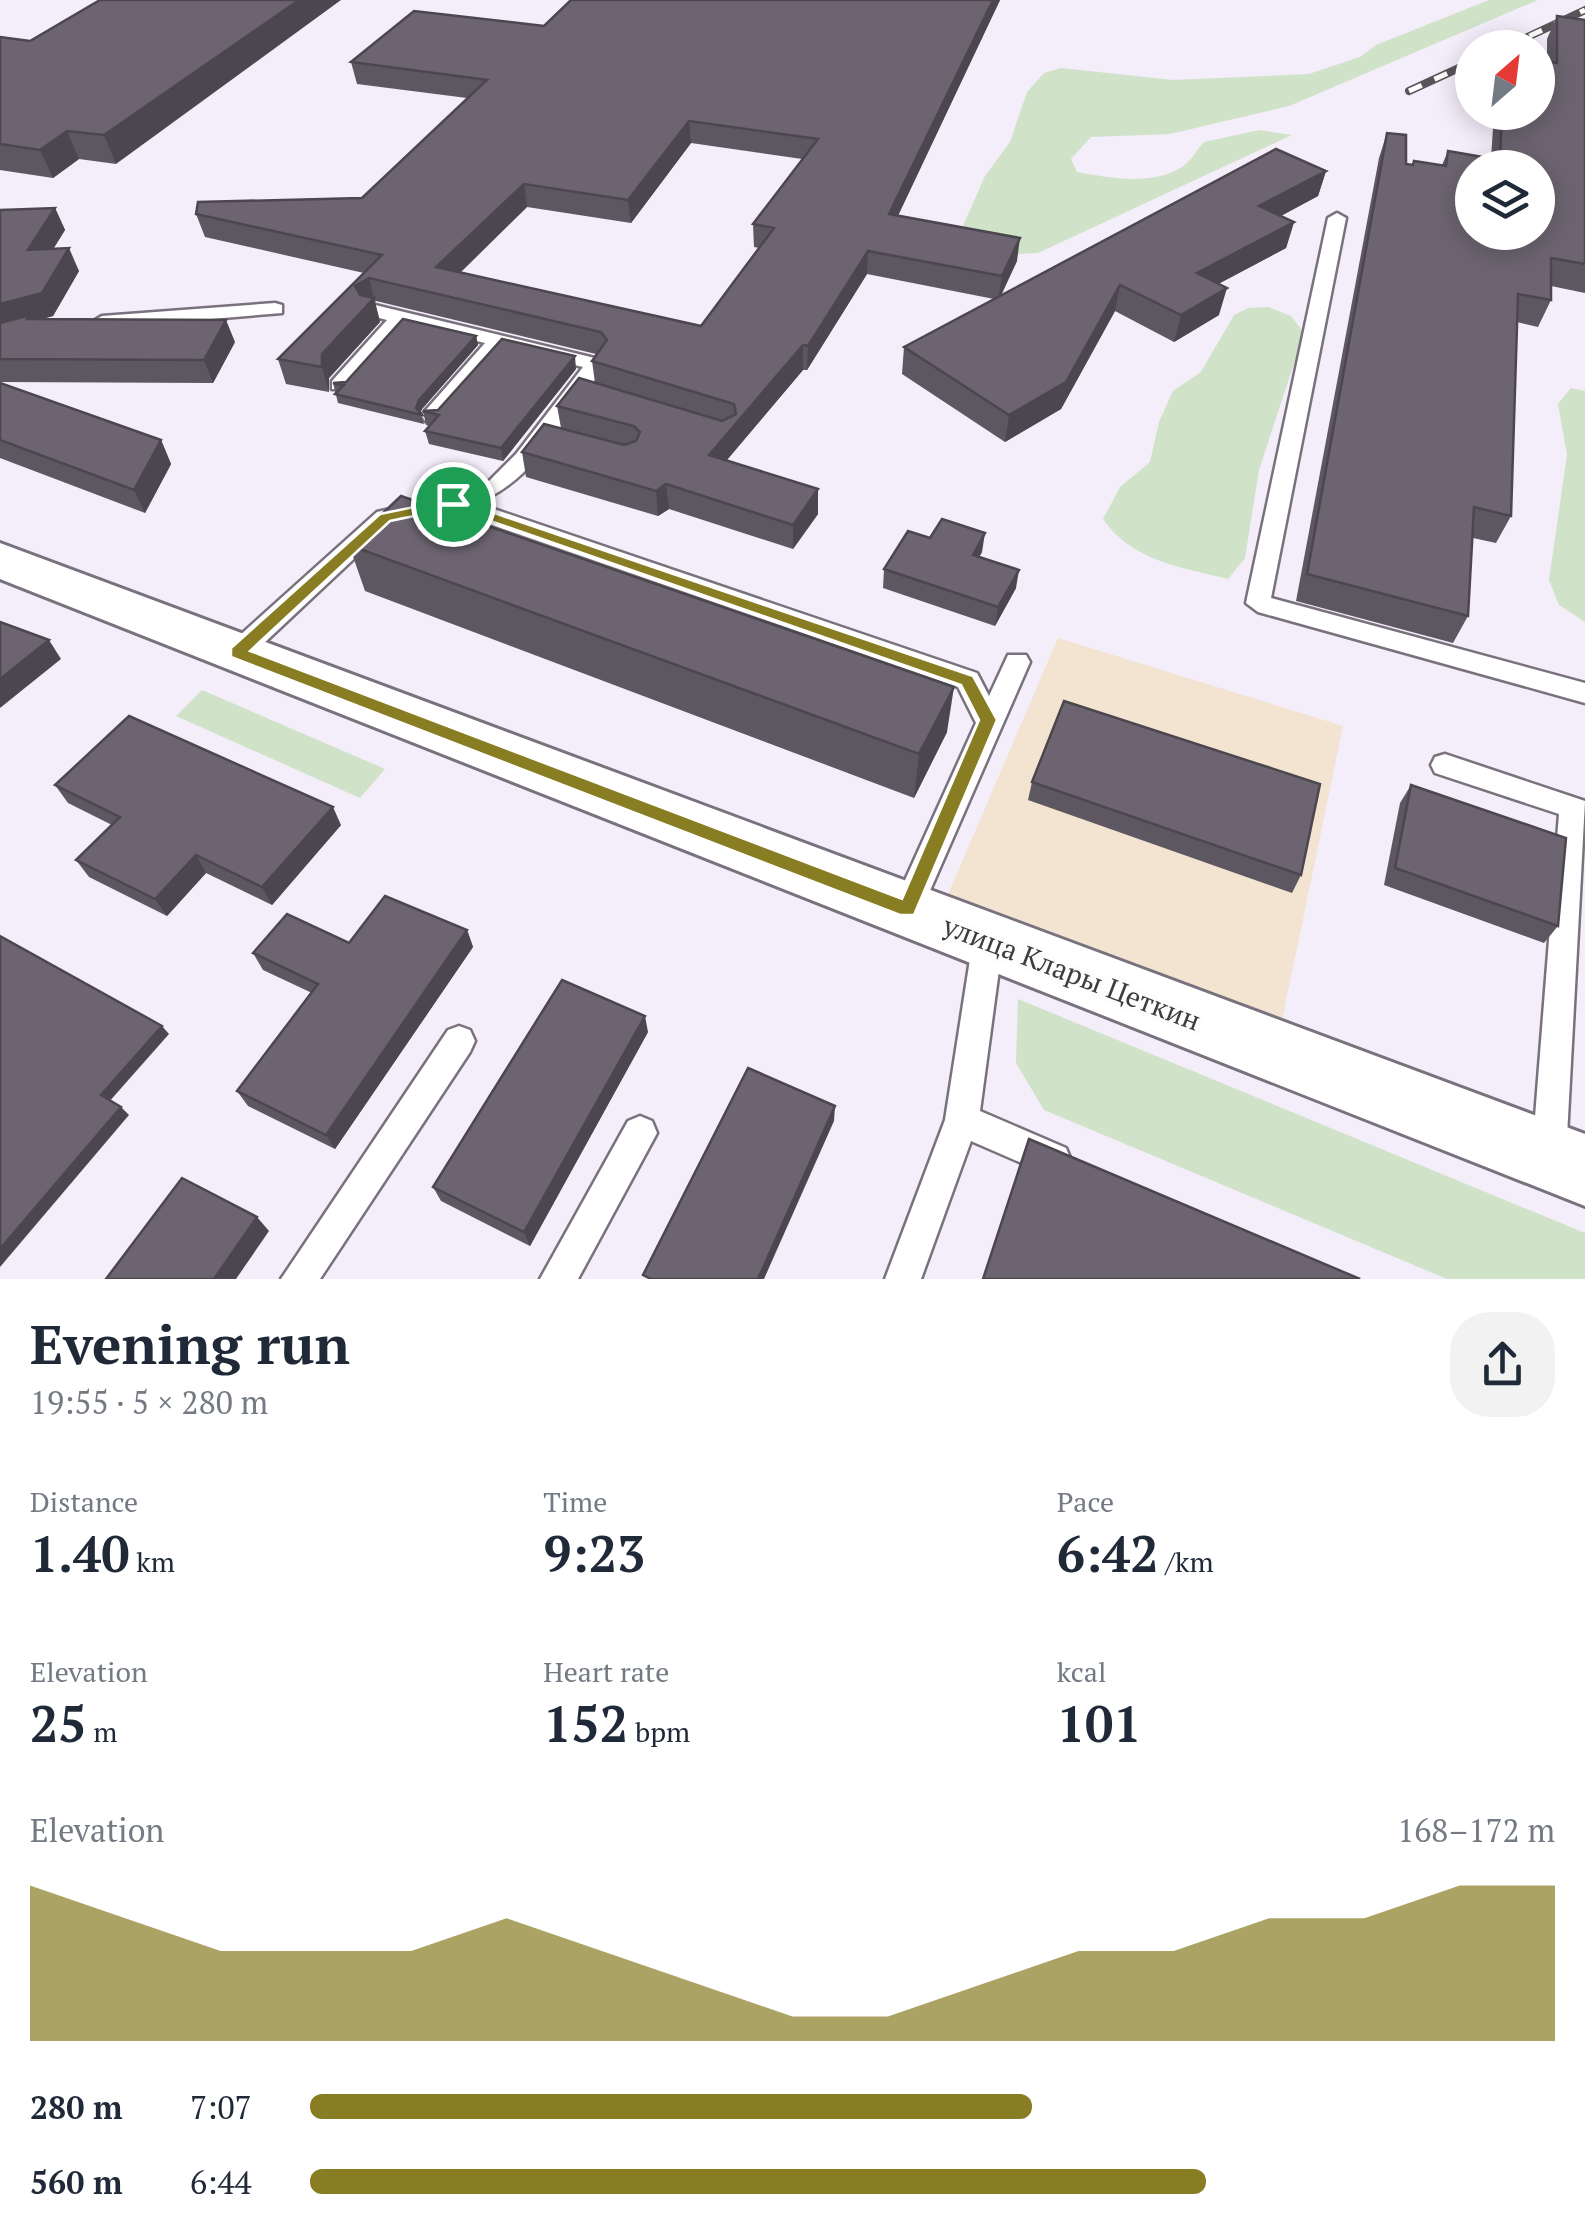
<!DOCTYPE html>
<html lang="en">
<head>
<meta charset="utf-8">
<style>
  :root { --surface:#fff; --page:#f2f2f3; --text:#1f2937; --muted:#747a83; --accent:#887d23 }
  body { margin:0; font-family:"PT Serif",serif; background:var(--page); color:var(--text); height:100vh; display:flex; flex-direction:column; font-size:38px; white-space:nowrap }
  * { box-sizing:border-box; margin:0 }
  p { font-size:32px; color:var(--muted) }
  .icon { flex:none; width:55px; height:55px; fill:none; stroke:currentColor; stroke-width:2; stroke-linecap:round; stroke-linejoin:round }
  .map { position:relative; height:1279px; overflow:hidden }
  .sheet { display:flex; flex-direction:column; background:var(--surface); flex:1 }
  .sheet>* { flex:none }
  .needle { width:65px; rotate:28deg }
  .tools { position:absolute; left:1455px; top:30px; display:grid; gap:20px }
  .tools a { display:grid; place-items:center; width:100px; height:100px; border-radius:50%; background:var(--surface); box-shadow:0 5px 25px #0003; font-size:50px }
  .pin { position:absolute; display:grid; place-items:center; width:85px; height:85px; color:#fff; margin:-42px; border:5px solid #fff; border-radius:50%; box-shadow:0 2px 10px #0007 }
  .round { display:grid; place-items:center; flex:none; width:105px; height:105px; border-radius:40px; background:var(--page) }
  .summary { display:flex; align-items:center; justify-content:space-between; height:170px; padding:0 30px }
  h1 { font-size:55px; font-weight:700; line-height:75px }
  .stats { display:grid; grid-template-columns:repeat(3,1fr); gap:15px; height:170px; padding:10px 30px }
  .stats div { display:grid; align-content:center }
  .stats b { font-size:50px; font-weight:700 }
  .stats small { font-size:28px; font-weight:400 }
  .stats p { font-size:28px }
  .chart { height:280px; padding:20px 30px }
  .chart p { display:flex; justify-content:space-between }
  .chart svg { width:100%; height:180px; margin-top:10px; fill:var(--accent); opacity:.7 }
  ul { padding:0 30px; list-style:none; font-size:32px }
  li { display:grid; grid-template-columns:160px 120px 1fr; align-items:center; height:75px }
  li i { height:25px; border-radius:12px; background:var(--accent) }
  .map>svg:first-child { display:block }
  .medical { fill:#f3e3d1 }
  .green { fill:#d0e2c7 }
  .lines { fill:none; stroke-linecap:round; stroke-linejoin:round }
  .service-casing { stroke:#79727e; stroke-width:5 }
  .minor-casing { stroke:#79727e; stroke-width:6 }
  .service { fill:#fff; fill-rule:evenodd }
  .minor { fill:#fff; fill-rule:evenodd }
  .rail-casing { stroke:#58545a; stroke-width:8 }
  .rail { stroke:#fdfdfd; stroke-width:5; stroke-dasharray:14; stroke-linecap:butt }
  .wall { fill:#5d5761; fill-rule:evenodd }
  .shaded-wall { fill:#4c474f }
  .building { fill:#6c6571; stroke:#4c474f; stroke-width:2.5; fill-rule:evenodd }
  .route { fill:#887d23; stroke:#fff; stroke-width:2.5; fill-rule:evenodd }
  .labels { text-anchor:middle; stroke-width:10; stroke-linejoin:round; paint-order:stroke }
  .street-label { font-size:28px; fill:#3f3c41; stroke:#fdfdfd }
</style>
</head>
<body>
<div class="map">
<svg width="1585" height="1279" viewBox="0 0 1585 1279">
  <rect width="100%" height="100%" fill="#f4edfa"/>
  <polygon class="medical" points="1058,638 1343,726 1281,1025 946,899"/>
  <g class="green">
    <path d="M1489 0H1538L1289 106 1170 134 1091 137 1071 159 1077 172C1110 178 1152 186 1182 167 1190 162 1197 150 1204 142L1259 130 1292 135 1038 253 1017 254 962 228 985 176 1010 142 1027 92 1044 73 1061 68 1173 80 1309 74 1360 57 1376 45Z"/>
    <path d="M1268 307 1291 316 1304 333 1259 470 1245 558 1228 579C1180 567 1132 561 1103 519L1120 487 1150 462 1159 422 1173 391 1201 372 1234 315 1248 308Z"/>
    <polygon points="1571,388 1585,391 1585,622 1559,605 1549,580 1567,455 1558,404"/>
    <polygon points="202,690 385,769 360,798 176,716"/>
    <polygon points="1018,999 1585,1233 1585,1279 1447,1279 1044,1110 1016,1063"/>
  </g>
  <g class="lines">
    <defs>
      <g id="service">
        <polygon points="1337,213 1346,218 1271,598 1585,683 1585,703 1258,612 1246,603 1328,218"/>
        <polygon points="275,303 282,305 282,313 102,328 92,322 102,316"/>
        <path d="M375 305 603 360 606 364C571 413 534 482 476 503L977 673 989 696 1008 655H1026L1030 662 918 918 907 922 896 918 892 909 976 723 958 687 452 511 392 523 246 660H228L224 653 228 646 377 512 449 496 487 483 516 454 583 367 503 348 439 421H425L422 416 425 411 485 343 404 324 346 389H332V381L387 320 368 315 365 311Z"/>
        <polygon points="1445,754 1585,801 1566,1155 1561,1167 1549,1172 1537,1167 1532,1155 1559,814 1435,773 1431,765 1435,757"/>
        <polygon points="988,926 999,930 1003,940 980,1111 1066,1148 1071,1160 1066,1172 1054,1177 971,1141 921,1279 885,1279 945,1120 973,940 977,930"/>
        <polygon points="459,1026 470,1030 475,1041 470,1052 320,1279 281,1279 448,1030"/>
        <polygon points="640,1116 652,1121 657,1133 578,1279 540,1279 628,1121"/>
      </g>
      <polygon id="minor" points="0,543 1585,1134 1585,1206 0,579"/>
    </defs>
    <use href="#service" class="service-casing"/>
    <use href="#minor" class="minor-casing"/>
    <use href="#service" class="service"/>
    <use href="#minor" class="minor"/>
    <defs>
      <g id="rail">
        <polyline points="1504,48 1585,10"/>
        <polyline points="1409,91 1472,62"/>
      </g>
    </defs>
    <use href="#rail" class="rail-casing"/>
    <use href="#rail" class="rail"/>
  </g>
  <g class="wall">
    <polygon points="100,0 116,164 79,159 53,178 0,170 0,37 30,41"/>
    <path d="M571 0H1000L898 215 1017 261 1001 296 1326 171 1318 196 1281 216 1294 222 1286 248 1218 284 1219 315 1174 342 1115 311 1061 409 1005 442 902 374 904 347 994 299 867 274 807 370H803L726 461 818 514 793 549 669 509 658 516 526 477 522 452 561 428 557 406 595 383 592 361 596 354 376 301 375 302 380 322 329 378V392L286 384 278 359 364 273 205 237 196 214 362 198 467 98 357 84 351 62 544 26ZM691 143 802 159 753 224 754 247 759 248 701 326 460 273 527 207 631 223Z"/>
    <polygon points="1557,16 1585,20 1585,293 1551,286 1551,300 1538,327 1517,322 1511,516 1496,543 1473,538 1468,616 1453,643 1296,601 1379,158 1387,133 1406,164 1413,165 1414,161 1442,165 1448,151 1491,159 1494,112 1538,112 1547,62 1547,39"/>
    <polygon points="55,208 65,230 53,249 79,271 53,316 42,319 235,342 213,383 0,382 0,210"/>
    <polygon points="476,336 478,345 422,409 420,413 424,424 338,403 333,383 346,382"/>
    <polygon points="576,369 503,461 429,444 425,431 430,426 426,425 423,411 438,410"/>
    <polygon points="0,383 161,440 171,464 145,513 0,458"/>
    <polygon points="930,538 982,552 979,557 1016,588 995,626 883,588 884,569"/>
    <polygon points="349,545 947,732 914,798 365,591"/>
    <polygon points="1032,782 1301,875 1292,893 1028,800"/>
    <polygon points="55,785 341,825 272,905 206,873 167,916 89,877 76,860 112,825 68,803"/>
    <polygon points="1411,785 1558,926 1544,943 1384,885 1400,803"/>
    <polygon points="467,930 473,947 335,1149 248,1106 237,1091 312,993 263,970 253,953"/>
    <polygon points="648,1032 530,1246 441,1201 433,1187"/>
  </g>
  <g class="shaded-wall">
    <polygon points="299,0 341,0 116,164 104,135"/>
    <polygon points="993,0 1000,0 888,237 889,214"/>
    <polygon points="689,121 691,143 631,223 628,200"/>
    <polygon points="67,131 79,159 53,178 40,150"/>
    <polygon points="1326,171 1318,196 1252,231 1259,206"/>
    <polygon points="524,184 527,207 441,291 436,267"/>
    <polygon points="55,208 65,230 39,272 28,250"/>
    <polygon points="1294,222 1286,248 1190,299 1197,273"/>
    <polygon points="1020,238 1017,261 998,300 1002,276"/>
    <polygon points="69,248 79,271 53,316 0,330 0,304"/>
    <polygon points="868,251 867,274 807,370 808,346"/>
    <polygon points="369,278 380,322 329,378 329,392 322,367 322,354 355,286"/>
    <polygon points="1120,285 1115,311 1061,409 1005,442 1009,415"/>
    <polygon points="1227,288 1219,315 1174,342 1181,315"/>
    <polygon points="226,320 235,342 213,383 204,360"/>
    <polygon points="476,336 478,345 422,409 420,414 416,408 419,400"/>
    <polygon points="803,345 803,370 710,480 709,455"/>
    <polygon points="575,356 576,369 503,461 501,448"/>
    <polygon points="161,440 171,464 145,513 134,490"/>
    <polygon points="666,484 669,509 658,516 656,491"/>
    <polygon points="818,489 818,514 793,549 793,525"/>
    <polygon points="985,533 982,552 970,573 973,555"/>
    <polygon points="1019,570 1016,588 995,626 998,607"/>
    <polygon points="49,640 61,659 0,708 0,679"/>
    <polygon points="954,687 947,732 914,798 919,754"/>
    <polygon points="333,807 341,825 272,905 262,887"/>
    <polygon points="196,855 206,873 167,916 155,899"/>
    <polygon points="467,930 473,947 335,1149 326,1135"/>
    <polygon points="645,1016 648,1032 530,1246 524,1232"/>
    <polygon points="162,1026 169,1034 108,1103 101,1095"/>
    <polygon points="835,1106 834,1121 764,1279 758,1279"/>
    <polygon points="121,1107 129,1115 0,1267 0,1249"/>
    <polygon points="257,1217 269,1231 236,1279 214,1279"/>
  </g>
  <g class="building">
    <polygon points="100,0 299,0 104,135 67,131 40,150 0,144 0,37 30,41"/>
    <path d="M571 0H993L889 214 1020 238 1002 276 868 251 808 346 803 345 709 455 818 489 793 525 666 484 656 491 522 452 544 424 624 445 636 441 640 432 634 426 557 406 579 378 722 421 736 414 734 404 592 361 607 340 601 332 369 278 355 286 360 295 374 298 322 354V367L278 359 382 255 196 214 198 202 362 198 487 80 351 62 414 11 544 26ZM689 121 818 139 753 224 774 228 701 326 436 267 524 184 628 200Z"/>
    <path d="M1557 16 1585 20V264L1551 258V300L1518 294 1511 516 1474 507 1468 616 1307 574 1387 133 1406 135V164L1413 165 1414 161 1446 166 1448 151 1500 160 1502 112H1538V60L1557 63ZM1472 168H1538V232H1472Z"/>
    <polygon points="1276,149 1326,171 1259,206 1294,222 1197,273 1227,288 1181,315 1120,285 1066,382 1009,415 904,347"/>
    <polygon points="55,208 28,250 69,248 42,293 0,304 0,210"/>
    <polygon points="30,315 27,319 226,320 204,360 0,359 0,323"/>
    <polygon points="403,319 476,336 419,400 416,408 422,415 335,394 344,385 333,383 346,382"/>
    <polygon points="502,339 575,356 501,448 425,431 439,415 423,411 438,410"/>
    <polygon points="0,383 161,440 134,490 0,440"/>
    <polygon points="401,496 954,687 919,754 349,545"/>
    <polygon points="942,519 985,533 973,555 1019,570 998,607 884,569 908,531 930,538"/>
    <polygon points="0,622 49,640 0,679"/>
    <polygon points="1064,701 1320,784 1301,875 1032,782"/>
    <polygon points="129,716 333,807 262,887 196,855 155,899 76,860 120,817 55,785"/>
    <polygon points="1411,785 1566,838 1558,926 1395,868"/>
    <polygon points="385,896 467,930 326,1135 237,1091 318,984 253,953 287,914 349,943"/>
    <polygon points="0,936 162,1026 101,1095 121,1107 0,1249"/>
    <polygon points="562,980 645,1016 524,1232 433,1187"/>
    <polygon points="748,1068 835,1106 758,1279 651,1279 643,1275"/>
    <polygon points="1029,1139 1360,1279 983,1279"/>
    <polygon points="182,1178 257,1217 214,1279 106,1279"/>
  </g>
  <path class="route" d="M453 499 973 676 997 720 914 915H900L231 657V648L380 514ZM453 508 961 685 979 720 902 899 250 651 390 521Z"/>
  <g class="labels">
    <g class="street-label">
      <text transform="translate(1072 973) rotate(21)" y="10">улица Клары Цеткин</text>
    </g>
  </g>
</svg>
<div class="tools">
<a><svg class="needle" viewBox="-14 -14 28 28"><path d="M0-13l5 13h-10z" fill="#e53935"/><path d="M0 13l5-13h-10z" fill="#747a83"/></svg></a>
<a><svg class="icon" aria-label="layers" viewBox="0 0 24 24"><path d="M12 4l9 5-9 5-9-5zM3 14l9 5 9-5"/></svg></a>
</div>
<div class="pin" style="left:453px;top:504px;background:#1e9e55"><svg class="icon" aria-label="arrive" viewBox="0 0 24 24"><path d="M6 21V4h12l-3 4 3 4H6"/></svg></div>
</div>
<section class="sheet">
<div class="summary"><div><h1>Evening run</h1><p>19:55 · 5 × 280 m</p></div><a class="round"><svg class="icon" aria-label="share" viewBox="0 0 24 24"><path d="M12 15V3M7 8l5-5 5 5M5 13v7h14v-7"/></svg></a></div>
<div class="stats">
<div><p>Distance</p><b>1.40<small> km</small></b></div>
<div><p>Time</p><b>9:23</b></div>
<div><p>Pace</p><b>6:42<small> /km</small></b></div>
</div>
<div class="stats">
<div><p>Elevation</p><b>25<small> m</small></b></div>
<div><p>Heart rate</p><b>152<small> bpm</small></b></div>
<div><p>kcal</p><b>101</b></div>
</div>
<div class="chart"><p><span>Elevation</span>168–172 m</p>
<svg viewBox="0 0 160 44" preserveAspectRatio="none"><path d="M0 44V6L10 14L20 22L30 22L40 22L50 14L60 22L70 30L80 38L90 38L100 30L110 22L120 22L130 14L140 14L150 6L160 6V44z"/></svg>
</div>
<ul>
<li><b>280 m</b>7:07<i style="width:58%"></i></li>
<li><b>560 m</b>6:44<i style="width:72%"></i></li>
</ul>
</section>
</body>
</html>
